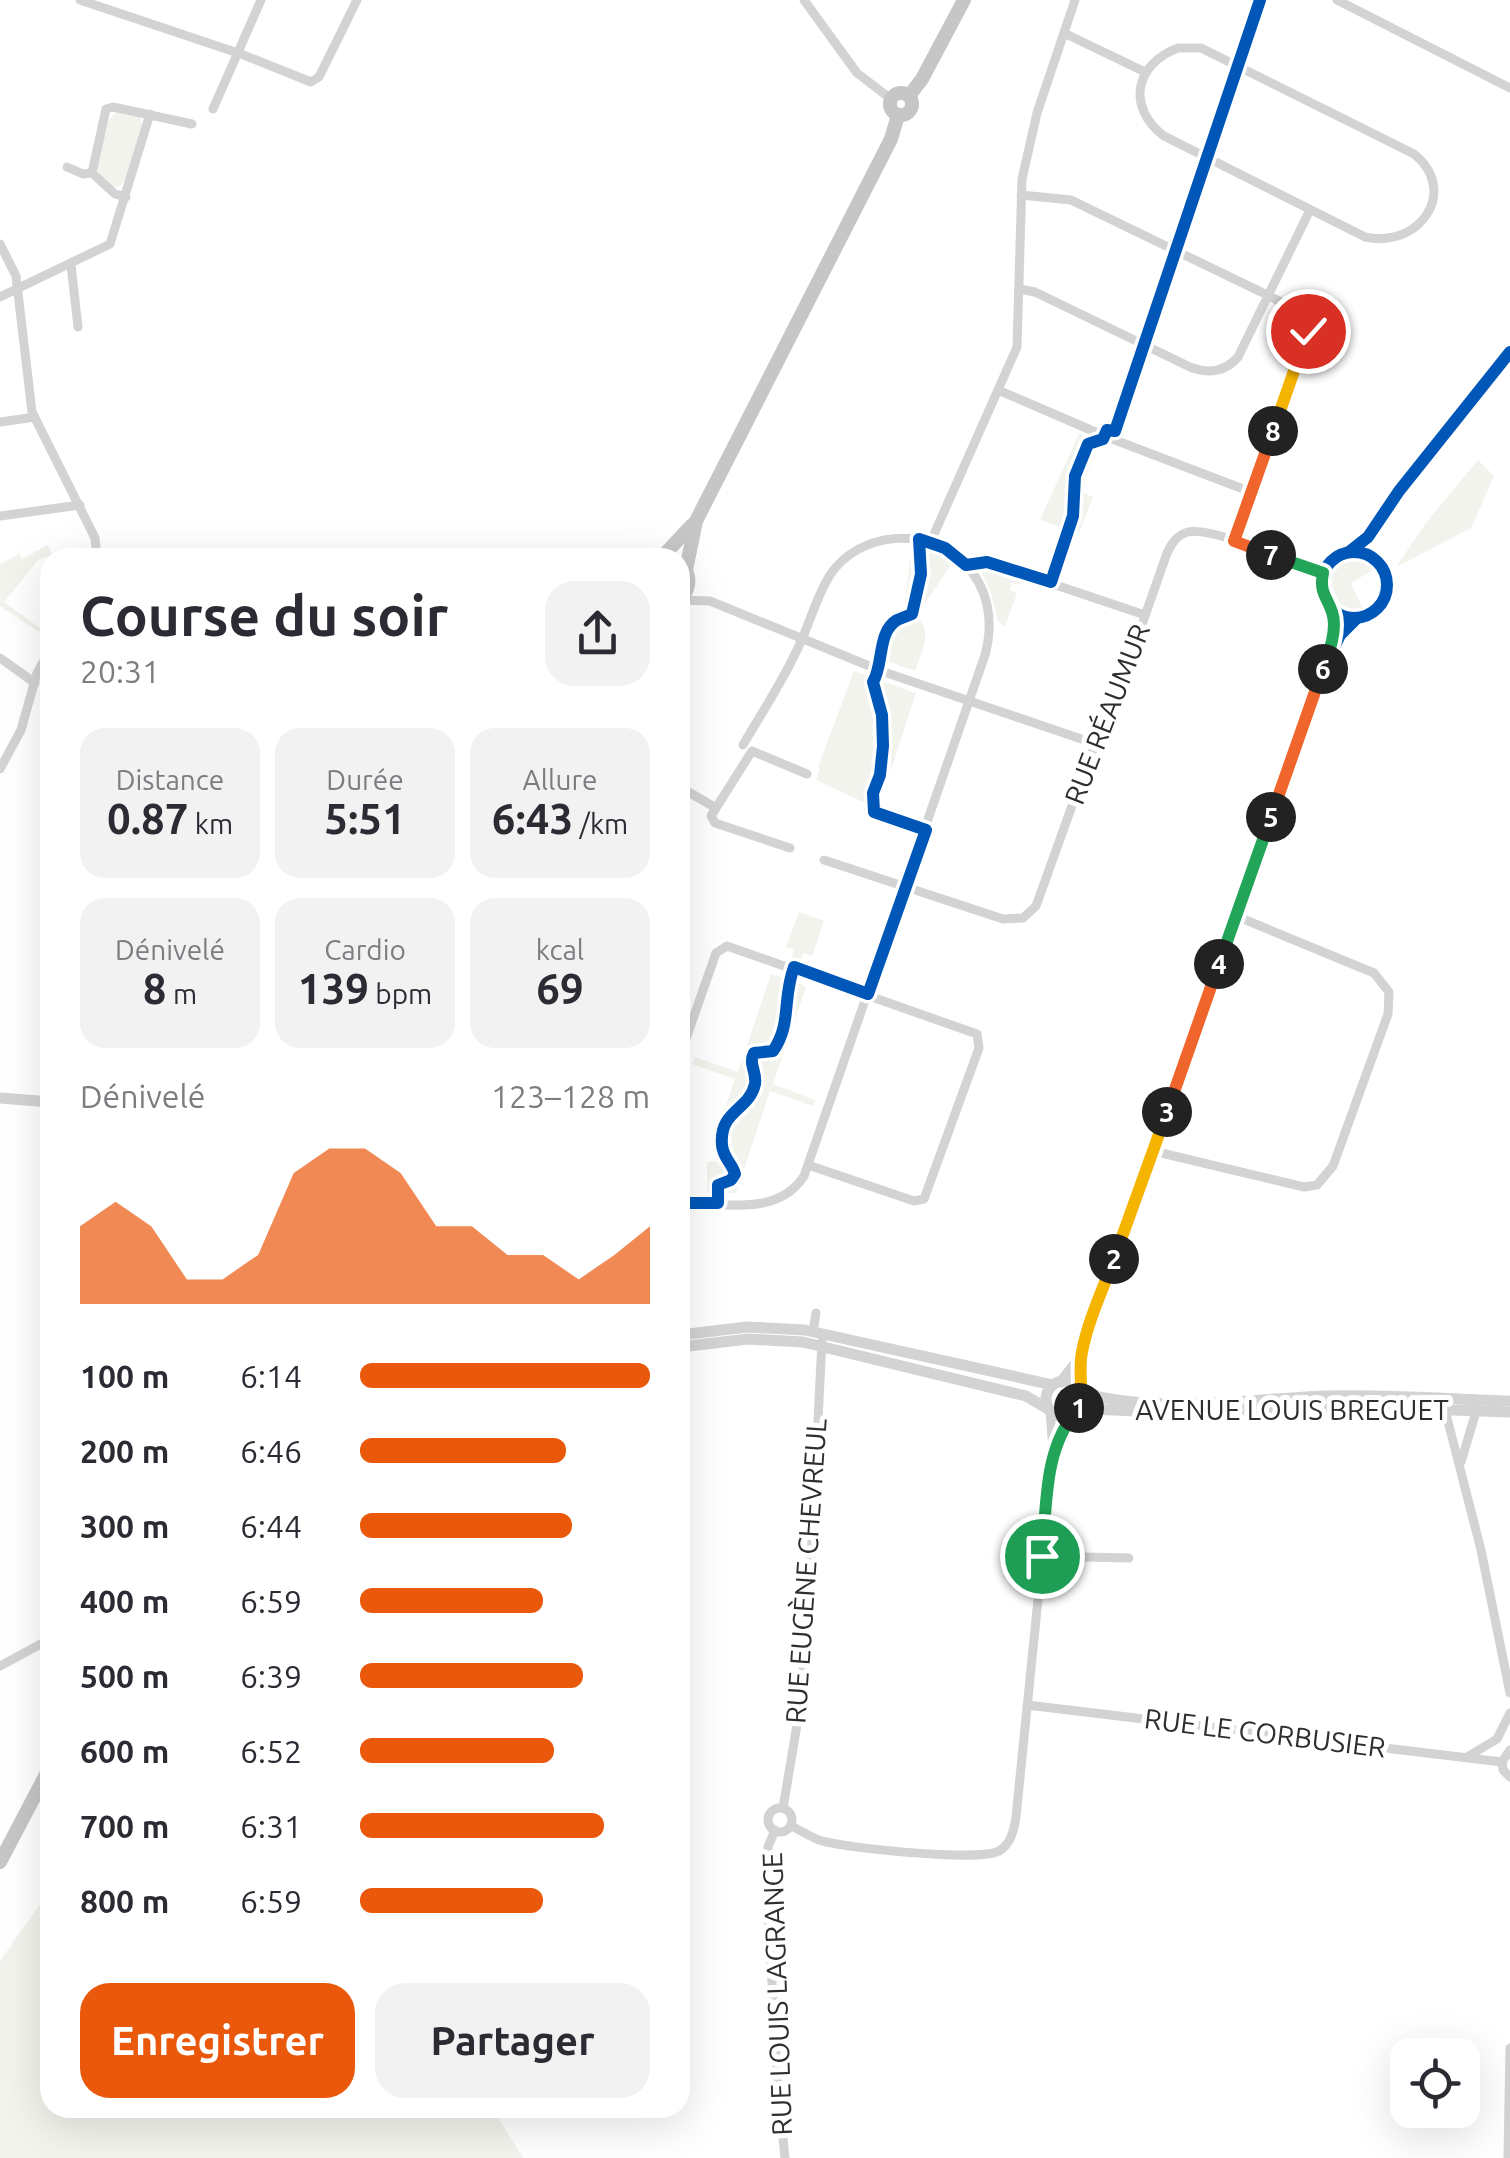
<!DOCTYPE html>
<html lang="fr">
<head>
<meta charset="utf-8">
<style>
  :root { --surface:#fff; --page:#f2f2f3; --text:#2b2b33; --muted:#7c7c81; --accent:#ea580c }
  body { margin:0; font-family:Ubuntu,sans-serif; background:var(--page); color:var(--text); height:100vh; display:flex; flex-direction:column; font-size:38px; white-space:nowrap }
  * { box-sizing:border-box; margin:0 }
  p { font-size:32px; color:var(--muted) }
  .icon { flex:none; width:55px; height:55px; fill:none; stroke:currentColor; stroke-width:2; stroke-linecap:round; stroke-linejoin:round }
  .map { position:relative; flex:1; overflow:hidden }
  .panel { position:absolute; left:40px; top:548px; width:650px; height:1570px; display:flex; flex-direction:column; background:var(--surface); border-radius:30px; box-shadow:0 10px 40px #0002 }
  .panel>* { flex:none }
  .fabs { position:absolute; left:1390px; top:2038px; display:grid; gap:20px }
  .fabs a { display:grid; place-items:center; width:90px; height:90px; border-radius:20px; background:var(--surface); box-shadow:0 10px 40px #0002; font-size:50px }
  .pin { position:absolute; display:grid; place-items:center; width:85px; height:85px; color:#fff; margin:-42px; border:5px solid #fff; border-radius:50%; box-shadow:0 2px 10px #0007 }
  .km { position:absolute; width:50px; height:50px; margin:-25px; border-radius:50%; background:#222; color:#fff; font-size:28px; line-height:50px; text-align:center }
  .round { display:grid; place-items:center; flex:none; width:105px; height:105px; border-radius:30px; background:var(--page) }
  .overview { display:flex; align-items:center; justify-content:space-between; height:170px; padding:0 40px }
  h1 { font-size:55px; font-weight:700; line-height:75px }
  .stats { display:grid; grid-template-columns:repeat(3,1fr); gap:15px; height:170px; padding:10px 40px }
  .stats div { display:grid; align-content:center; border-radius:25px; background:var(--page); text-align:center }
  .stats b { font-size:42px; font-weight:700 }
  .stats small { font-size:28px; font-weight:400 }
  .stats p { font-size:28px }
  .chart { height:280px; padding:20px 40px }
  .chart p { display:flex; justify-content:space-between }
  .chart svg { width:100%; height:180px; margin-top:10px; fill:var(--accent); opacity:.7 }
  .button { display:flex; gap:20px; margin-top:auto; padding:20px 40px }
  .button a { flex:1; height:115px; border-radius:30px; background:var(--accent); color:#fff; font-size:40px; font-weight:700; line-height:115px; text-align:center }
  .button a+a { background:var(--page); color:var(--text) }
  ul { padding:0 40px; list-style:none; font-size:32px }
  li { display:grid; grid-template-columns:160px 120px 1fr; align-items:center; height:75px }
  li i { height:25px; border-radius:12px; background:var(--accent) }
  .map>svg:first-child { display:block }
  .green { fill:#f1f3ec }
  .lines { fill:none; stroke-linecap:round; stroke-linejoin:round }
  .minor { stroke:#d3d3d3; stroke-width:9 }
  .tertiary { stroke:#d3d3d3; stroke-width:11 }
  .primary { stroke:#c6c6c6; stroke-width:14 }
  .cycleway-casing { stroke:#fff; stroke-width:19 }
  .cycleway { stroke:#0057b8; stroke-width:12 }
  .split-1-casing { stroke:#fff; stroke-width:20 }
  .split-2-casing { stroke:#fff; stroke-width:20 }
  .split-3-casing { stroke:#fff; stroke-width:20 }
  .split-4-casing { stroke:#fff; stroke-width:20 }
  .split-5-casing { stroke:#fff; stroke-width:20 }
  .split-6-casing { stroke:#fff; stroke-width:20 }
  .split-7-casing { stroke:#fff; stroke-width:20 }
  .split-8-casing { stroke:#fff; stroke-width:20 }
  .split-9-casing { stroke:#fff; stroke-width:20 }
  .split-1 { stroke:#22a559; stroke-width:12 }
  .split-2 { stroke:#f5b400; stroke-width:12 }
  .split-3 { stroke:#f5b400; stroke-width:12 }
  .split-4 { stroke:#f0652b; stroke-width:12 }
  .split-5 { stroke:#22a559; stroke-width:12 }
  .split-6 { stroke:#f0652b; stroke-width:12 }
  .split-7 { stroke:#22a559; stroke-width:12 }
  .split-8 { stroke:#f0652b; stroke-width:12 }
  .split-9 { stroke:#f5b400; stroke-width:12 }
  .labels { text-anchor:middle; stroke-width:10; stroke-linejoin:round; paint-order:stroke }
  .street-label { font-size:28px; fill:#2e2e2e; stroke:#fff }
</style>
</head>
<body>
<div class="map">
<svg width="1510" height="2158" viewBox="0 0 1510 2158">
  <rect width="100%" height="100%" fill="#fff"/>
  <g class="green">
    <polygon points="116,112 140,118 143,126 127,179 118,187 112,186 97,172 107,122"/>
    <polygon points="1079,434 1099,442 1080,491 1093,497 1079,533 1040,520"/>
    <polygon points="1478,460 1494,476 1471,528 1396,567 1426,523"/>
    <polygon points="48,545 52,555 38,560 4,602 47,633 48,638 0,606 0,564 19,554 22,559"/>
    <path d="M912 545 925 547 953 562 917 615C932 634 923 649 915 671L870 655 884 624 894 611 904 610Z"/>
    <path d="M1348 555 1361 556 1378 567 1351 583 1364 612C1322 619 1311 574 1348 555Z"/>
    <polygon points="986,565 1022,578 1019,585 1012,583 1009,590 1017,593 1005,626 998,622 991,592 982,573"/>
    <polygon points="854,671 916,693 878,809 816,780 820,769 818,767"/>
    <polygon points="799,912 824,921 812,956 803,953 801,960 792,957 794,950 786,947"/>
    <polygon points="787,971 796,974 794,981 806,987 773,1084 815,1100 813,1106 770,1091 736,1193 707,1193 707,1162 718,1161 717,1132 735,1079 692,1064 695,1057 738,1072 771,974 784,978"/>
    <polygon points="50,1890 50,2108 492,2108 523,2158 0,2158 0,1961"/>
  </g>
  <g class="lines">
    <g class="minor">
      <polyline points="80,0 241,54 311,82 319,77 357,0"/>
      <polyline points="804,0 857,73 891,99"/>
      <polyline points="1337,0 1510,88"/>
      <polyline points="1064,33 1145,72"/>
      <path d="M1178 48H1201L1414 154C1459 190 1421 249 1365 237L1164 136C1126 107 1135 64 1178 48Z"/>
      <polyline points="213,109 261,0"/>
      <polyline points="67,167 83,174 92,173"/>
      <path d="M1021 195 1071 200 1296 309C1311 322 1307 335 1303 353L1234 541"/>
      <polyline points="126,197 115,194 92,173 106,109 113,107 192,124"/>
      <polyline points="0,244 16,276 32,412 95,538 97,558"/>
      <polyline points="71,265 78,327"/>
      <path d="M1020 289 1035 292 1190 367C1208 374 1225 372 1238 357L1310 210"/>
      <polyline points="0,297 110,244 150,114"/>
      <polyline points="998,390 1107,437 1251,492"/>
      <polyline points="0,422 35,417"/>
      <polyline points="0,516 80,505"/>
      <polyline points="931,541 1017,347 1022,179 1037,113 1075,0"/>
      <polyline points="966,565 987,562 1145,615"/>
      <polyline points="680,600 710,601 884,672 1096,744"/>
      <polyline points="0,658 35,683"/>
      <polyline points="0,769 21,730 37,673 50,650"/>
      <polyline points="680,787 716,808 752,751 807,774"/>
      <polyline points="716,808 711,816 715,823 790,848"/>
      <polyline points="869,809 926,830"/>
      <path d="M824 860 1003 919 1023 918 1036 906 1091 753 1103 736 1167 553C1172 543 1177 535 1188 532 1212 526 1296 564 1323 573"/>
      <polyline points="680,1056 716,953 727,946 977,1034 979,1048 924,1199 914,1201 808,1165"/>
      <polyline points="1153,1151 1304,1187 1317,1185 1333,1166 1388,1014 1389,992 1374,973 1236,916"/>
      <path d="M680 1203C722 1203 778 1217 804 1176L985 655C994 622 989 588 964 563 928 526 859 531 830 575 815 599 809 627 796 652 781 684 761 714 743 745"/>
      <polyline points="813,1332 816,1313"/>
      <polyline points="1444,1406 1481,1550 1510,1693"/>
      <polyline points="1054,1449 1065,1422 1072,1415"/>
      <polyline points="1461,1462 1478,1405"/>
      <polyline points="1042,1556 1129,1558"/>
      <polyline points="0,1666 50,1639"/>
      <polyline points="1027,1705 1502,1762"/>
      <polyline points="1467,1757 1497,1739 1510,1713"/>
      <polyline points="1502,1762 1503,1770 1510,1777"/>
      <polyline points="1502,1762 1510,1750"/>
      <polyline points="783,1808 799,1713 809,1599 822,1341"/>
      <circle cx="780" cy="1820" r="12"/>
      <path d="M791 1826C800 1830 809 1836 819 1840 842 1848 980 1862 999 1851 1011 1844 1014 1830 1016 1817L1053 1451 1050 1411"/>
      <polyline points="775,1830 768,1847 766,1876 778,2088 785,2158"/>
      <polyline points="1508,2158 1510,2048"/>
    </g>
    <g class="tertiary">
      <circle cx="1354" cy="585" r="33"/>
      <polyline points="1349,552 1368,537 1399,491 1510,352"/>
      <polyline points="1330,647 1333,626 1331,610"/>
      <polyline points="0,1098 50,1102"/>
      <polyline points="680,1335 747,1327 805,1330 1053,1385"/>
      <polyline points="680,1347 748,1339 803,1342 1026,1396 1048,1409"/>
      <circle cx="1064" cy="1399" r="18"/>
      <polyline points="1061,1382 1076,1363 1083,1347 1328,656 1340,635 1357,618"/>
      <path d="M1080 1392C1153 1414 1249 1399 1325 1396 1387 1394 1448 1399 1510 1401"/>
      <polyline points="1075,1414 1090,1409 1186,1413 1366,1407 1510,1412"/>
    </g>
    <g class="primary">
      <circle cx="901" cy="104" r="11"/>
      <polyline points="909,96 922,79 964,0"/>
      <polyline points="662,557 692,525"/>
      <polyline points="686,570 696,521 891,139 898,115"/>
      <path d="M680 600C690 589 691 577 683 565"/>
      <polyline points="0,1862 50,1767"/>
    </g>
    <defs>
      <g id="cycleway">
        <circle cx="1354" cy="585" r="33"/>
        <polyline points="1349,552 1368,537 1399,491 1510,352"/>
        <path d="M680 1203H718V1185L731 1180 735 1174C732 1163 723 1158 722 1145 719 1110 749 1111 755 1084 757 1071 748 1065 754 1053L773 1051C792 1024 782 999 794 967L868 994 926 830 874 812 873 793 880 775 883 746 882 715 873 682C884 664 877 632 897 620 902 618 907 616 912 614L921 574 919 539 945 548 966 565 987 562 1051 582 1073 516 1075 476 1088 444 1103 439 1107 430 1115 431 1260 0"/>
        <polyline points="1083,1347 1324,667 1340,635 1357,618"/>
      </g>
    </defs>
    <use href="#cycleway" class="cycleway-casing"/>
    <use href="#cycleway" class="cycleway"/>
  </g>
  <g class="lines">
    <defs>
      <path id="split-1" d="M1042 1556C1047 1505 1043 1447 1079 1408"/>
      <path id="split-2" d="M1079 1408C1084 1391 1078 1371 1082 1352 1088 1320 1103 1289 1114 1259"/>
      <polyline id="split-3" points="1114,1259 1167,1112"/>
      <polyline id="split-4" points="1167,1112 1219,964"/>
      <polyline id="split-5" points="1219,964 1271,817"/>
      <polyline id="split-6" points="1271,817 1323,669"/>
      <path id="split-7" d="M1271 555 1323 573C1319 592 1327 597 1332 612 1338 629 1329 653 1323 669"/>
      <polyline id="split-8" points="1271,555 1234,541 1273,431"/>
      <polyline id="split-9" points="1273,431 1308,331"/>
    </defs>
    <use href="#split-1" class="split-1-casing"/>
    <use href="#split-2" class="split-2-casing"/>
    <use href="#split-3" class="split-3-casing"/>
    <use href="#split-4" class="split-4-casing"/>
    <use href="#split-5" class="split-5-casing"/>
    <use href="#split-6" class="split-6-casing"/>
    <use href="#split-7" class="split-7-casing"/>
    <use href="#split-8" class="split-8-casing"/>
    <use href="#split-9" class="split-9-casing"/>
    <use href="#split-1" class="split-1"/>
    <use href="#split-2" class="split-2"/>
    <use href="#split-3" class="split-3"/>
    <use href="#split-4" class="split-4"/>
    <use href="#split-5" class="split-5"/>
    <use href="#split-6" class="split-6"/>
    <use href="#split-7" class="split-7"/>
    <use href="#split-8" class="split-8"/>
    <use href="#split-9" class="split-9"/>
  </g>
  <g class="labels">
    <g class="street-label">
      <text transform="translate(1107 714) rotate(-69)" y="10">RUE RÉAUMUR</text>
      <text x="1292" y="1420">AVENUE LOUIS BREGUET</text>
      <text transform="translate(806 1571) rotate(-86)" y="10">RUE EUGÈNE CHEVREUL</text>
      <text transform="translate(1265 1733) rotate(7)" y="10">RUE LE CORBUSIER</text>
      <text transform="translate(777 1994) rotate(-92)" y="10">RUE LOUIS LAGRANGE</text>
    </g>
  </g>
</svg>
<div class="fabs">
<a><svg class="icon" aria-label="locate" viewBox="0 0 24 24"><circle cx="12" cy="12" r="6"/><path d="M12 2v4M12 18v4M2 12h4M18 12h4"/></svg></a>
</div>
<div class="pin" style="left:1042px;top:1556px;background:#1e9e55"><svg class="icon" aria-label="arrive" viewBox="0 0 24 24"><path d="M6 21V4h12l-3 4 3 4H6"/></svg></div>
<div class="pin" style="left:1308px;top:331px;background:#d93025"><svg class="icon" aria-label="check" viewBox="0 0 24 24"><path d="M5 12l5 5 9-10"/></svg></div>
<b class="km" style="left:1079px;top:1408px">1</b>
<b class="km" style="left:1114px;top:1259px">2</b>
<b class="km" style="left:1167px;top:1112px">3</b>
<b class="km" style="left:1219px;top:964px">4</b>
<b class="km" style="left:1271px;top:817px">5</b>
<b class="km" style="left:1323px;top:669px">6</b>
<b class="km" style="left:1271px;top:555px">7</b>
<b class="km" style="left:1273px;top:431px">8</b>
<section class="panel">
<div class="overview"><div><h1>Course du soir</h1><p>20:31</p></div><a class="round"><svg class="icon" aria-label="share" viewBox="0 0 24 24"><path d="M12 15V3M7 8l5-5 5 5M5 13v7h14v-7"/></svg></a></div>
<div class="stats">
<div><p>Distance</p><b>0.87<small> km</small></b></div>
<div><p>Durée</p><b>5:51</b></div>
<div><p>Allure</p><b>6:43<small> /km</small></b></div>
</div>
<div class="stats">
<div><p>Dénivelé</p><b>8<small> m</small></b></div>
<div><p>Cardio</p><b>139<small> bpm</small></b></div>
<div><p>kcal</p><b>69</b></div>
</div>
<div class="chart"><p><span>Dénivelé</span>123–128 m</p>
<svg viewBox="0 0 160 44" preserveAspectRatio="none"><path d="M0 44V25L10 19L20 25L30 38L40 38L50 32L60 12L70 6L80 6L90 12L100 25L110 25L120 32L130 32L140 38L150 32L160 25V44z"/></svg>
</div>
<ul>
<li><b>100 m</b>6:14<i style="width:100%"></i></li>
<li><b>200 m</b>6:46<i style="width:71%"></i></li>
<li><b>300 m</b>6:44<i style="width:73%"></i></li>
<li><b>400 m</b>6:59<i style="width:63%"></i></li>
<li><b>500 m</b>6:39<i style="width:77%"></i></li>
<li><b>600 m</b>6:52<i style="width:67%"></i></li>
<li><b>700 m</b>6:31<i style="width:84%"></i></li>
<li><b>800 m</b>6:59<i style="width:63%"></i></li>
</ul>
<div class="button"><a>Enregistrer</a><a>Partager</a></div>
</section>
</div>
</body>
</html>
